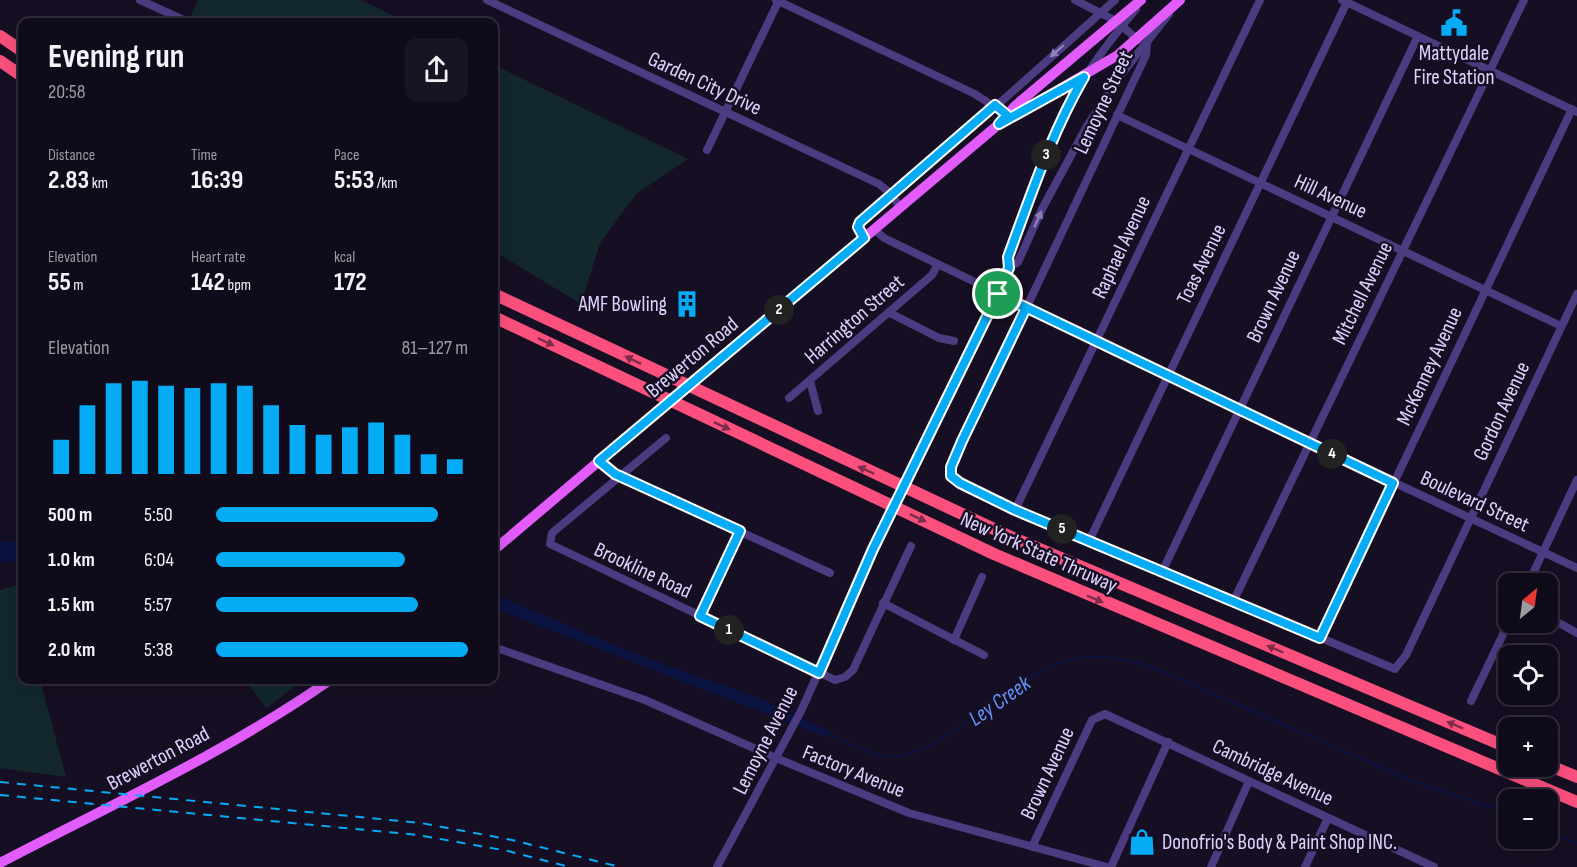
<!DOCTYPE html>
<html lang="en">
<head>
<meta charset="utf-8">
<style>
  :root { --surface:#100b1a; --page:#191423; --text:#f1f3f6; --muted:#9c9ba2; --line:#302b39; --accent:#06abf5 }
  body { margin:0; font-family:"Sofia Sans Condensed",sans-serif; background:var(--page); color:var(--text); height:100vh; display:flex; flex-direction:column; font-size:22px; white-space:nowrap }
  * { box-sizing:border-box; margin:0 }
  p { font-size:20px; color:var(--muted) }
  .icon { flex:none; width:33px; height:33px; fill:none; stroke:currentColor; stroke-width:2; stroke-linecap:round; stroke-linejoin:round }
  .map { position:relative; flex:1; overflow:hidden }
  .side { position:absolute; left:18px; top:18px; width:480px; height:666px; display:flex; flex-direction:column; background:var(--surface); border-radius:12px; box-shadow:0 6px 24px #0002,0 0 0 2px var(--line) }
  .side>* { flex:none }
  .needle { width:39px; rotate:29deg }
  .fabs { position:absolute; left:1498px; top:573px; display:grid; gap:12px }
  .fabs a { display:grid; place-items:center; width:60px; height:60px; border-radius:12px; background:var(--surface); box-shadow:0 6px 24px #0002,0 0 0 2px var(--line); font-size:30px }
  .pin { position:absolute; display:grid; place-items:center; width:51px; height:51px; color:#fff; margin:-26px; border:3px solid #fff; border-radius:50%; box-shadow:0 2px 6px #0007 }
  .km { position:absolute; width:30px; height:30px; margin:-15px; border-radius:50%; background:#222; color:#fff; font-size:16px; line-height:30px; text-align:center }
  .round { display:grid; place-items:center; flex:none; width:63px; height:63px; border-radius:12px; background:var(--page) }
  .headline { display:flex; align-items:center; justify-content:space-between; height:102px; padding:0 30px }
  h1 { font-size:33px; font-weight:700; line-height:45px }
  .metrics { display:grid; grid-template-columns:repeat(3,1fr); gap:9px; height:102px; padding:6px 30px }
  .metrics div { display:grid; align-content:center }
  .metrics b { font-size:26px; font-weight:700 }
  .metrics small { font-size:16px; font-weight:400 }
  .metrics p { font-size:16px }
  .chart { height:168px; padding:12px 30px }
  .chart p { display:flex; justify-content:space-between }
  .chart svg { width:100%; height:108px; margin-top:6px; stroke:var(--accent); stroke-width:6 }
  ul { padding:0 30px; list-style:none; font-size:20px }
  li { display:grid; grid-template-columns:96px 72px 1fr; align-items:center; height:45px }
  li i { height:15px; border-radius:8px; background:var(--accent) }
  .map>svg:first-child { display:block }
  .green { fill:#12282d }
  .water { fill:#0b1340 }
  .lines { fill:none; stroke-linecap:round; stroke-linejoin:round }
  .stream { stroke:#0b1340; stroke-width:2 }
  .minor { stroke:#4c3b81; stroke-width:8 }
  .major { stroke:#e15cfb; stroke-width:10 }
  .highway { stroke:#fb507e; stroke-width:12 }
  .rail { stroke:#06abf5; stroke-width:2; stroke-dasharray:9 8; stroke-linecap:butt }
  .minor-bridge { stroke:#4c3b81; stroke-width:8 }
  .major-bridge { stroke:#e15cfb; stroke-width:10 }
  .oneway { fill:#8f7fb9 }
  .oneway2 { fill:#7d2c4c }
  .route-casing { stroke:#fff; stroke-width:12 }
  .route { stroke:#06abf5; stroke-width:8 }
  .labels { text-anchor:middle; stroke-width:5; stroke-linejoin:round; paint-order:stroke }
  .poi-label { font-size:21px; fill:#e0d2fe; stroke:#160f23 }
  .street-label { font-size:21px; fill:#e0d2fe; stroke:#160f23 }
  .water-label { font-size:22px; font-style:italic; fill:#6394fb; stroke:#160f23 }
</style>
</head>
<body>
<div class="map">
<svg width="1577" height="867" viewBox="0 0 1577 867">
  <rect width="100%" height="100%" fill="#160f23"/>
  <g class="green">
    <polygon points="198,0 361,0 407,22 188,22"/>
    <polygon points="494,65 688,159 636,194 600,243 581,304 494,251"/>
    <polygon points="22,584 22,680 40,680 66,777 0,768 0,590"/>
    <polygon points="245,680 304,680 266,708"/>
  </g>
  <g class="water">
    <polygon points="22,540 22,559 9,563 0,560 0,542"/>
    <polygon points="494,594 628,651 761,699 831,732 828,738 494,608"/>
  </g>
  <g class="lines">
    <g class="stream">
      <path d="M827 733C844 740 864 752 882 756 934 767 1015 673 1068 660 1097 653 1122 659 1150 666L1412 781 1509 813"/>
      <polyline points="1548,830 1577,844"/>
    </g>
    <g class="minor">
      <polyline points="140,0 188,22"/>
      <polyline points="487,0 879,184 891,194 900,207"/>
      <polyline points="776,0 975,94 1007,115"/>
      <polyline points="1075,0 1116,21 1138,40"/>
      <polyline points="1342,0 1577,112"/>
      <polyline points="1147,44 1146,55 951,467 951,476 960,483 1015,510 1395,669 1406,655 1577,294"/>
      <polyline points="1117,115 1561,326"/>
      <polyline points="707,150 779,0"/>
      <polyline points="874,229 884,238 1239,410 1577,568"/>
      <path d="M864 238 858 227C862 213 895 190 907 181 979 123 1047 61 1115 0"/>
      <polyline points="1009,268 1018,262 1042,209 1087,126 1120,76 1169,14"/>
      <polyline points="890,313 939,338 954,341"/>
      <polyline points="810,381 818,411"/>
      <polyline points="789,398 932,275 938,264"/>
      <polyline points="666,438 552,533 550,544 835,680 845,677 853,670 911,546"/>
      <polyline points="599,461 615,474 830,573"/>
      <path d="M917 461 1009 268 1008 257C1027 207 1041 154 1067 107 1086 71 1110 40 1136 9"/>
      <polyline points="1015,510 1260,0"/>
      <polyline points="1089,541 1347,2"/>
      <polyline points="1162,572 1418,36"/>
      <polyline points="1528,584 1577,480"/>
      <polyline points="1233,602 1524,0"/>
      <polyline points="883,603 984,655"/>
      <polyline points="700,617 740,531"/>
      <polyline points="1561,624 1577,633"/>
      <polyline points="1320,638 1572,109"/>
      <polyline points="954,640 982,577"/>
      <polyline points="494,647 645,700 776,758 909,813 1107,867"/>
      <polyline points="1471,701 1509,622"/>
      <polyline points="1032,847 1092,720 1105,714 1434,867"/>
      <polyline points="717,867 801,711 881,534"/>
      <polyline points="1111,867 1168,742"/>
      <polyline points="1211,867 1249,781"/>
      <polyline points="1305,867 1328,818"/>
    </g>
    <g class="major">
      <polyline points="1005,121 1118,55 1180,0"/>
      <polyline points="710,368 999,124 1015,106 1141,0"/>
      <polyline points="494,550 650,418"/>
      <path d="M0 863C111 805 227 752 330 680"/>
    </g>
    <g class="highway">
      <polyline points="0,36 22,51"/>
      <polyline points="0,61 22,76"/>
      <polyline points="494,294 1011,537 1509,748"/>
      <polyline points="494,317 994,554 1577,802"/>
      <polyline points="1548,765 1577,777"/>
    </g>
    <g class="rail">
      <polyline points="0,782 421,823 512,840 620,867"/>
      <polyline points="0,795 418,835 508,851 570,867"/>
    </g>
    <polyline class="minor-bridge" points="881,534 917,461"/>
    <polyline class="major-bridge" points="650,418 710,368"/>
  </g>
  <defs><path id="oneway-solid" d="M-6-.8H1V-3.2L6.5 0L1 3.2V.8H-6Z" transform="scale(1.5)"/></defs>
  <g class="oneway">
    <use href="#oneway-solid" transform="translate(1057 51) rotate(139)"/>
    <use href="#oneway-solid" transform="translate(1038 219) rotate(-66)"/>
  </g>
  <g class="oneway2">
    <use href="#oneway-solid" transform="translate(546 342) rotate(25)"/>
    <use href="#oneway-solid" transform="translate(633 360) rotate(-154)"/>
    <use href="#oneway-solid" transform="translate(722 426) rotate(25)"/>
    <use href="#oneway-solid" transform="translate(866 470) rotate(-155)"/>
    <use href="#oneway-solid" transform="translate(918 518) rotate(25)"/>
    <use href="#oneway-solid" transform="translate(1095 599) rotate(23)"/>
    <use href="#oneway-solid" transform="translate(1275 649) rotate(-157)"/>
    <use href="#oneway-solid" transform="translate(1455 725) rotate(-157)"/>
  </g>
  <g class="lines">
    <defs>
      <path id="route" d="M998 294 873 549 819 673 700 616 740 531 615 474 599 461 864 238 858 227 860 222 995 105 1007 115 999 124 1084 77C1051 134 1031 195 1008 257L1009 268 998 294 1393 483 1320 638 1015 510 960 483 951 476V467L962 441 1026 308 998 294"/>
    </defs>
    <use href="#route" class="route-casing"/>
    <use href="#route" class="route"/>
  </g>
  <defs>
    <symbol id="civic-bare" viewBox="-9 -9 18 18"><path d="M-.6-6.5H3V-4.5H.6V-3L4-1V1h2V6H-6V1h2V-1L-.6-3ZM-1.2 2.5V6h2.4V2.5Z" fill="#06abf5" stroke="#160f23" stroke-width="2.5" paint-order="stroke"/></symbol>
    <symbol id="building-bare" viewBox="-9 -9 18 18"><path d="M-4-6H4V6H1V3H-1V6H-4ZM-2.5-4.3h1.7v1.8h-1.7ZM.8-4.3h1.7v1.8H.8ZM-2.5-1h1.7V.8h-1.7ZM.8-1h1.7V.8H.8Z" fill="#06abf5" stroke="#160f23" stroke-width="2.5" paint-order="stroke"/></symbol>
    <symbol id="shop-bare" viewBox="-9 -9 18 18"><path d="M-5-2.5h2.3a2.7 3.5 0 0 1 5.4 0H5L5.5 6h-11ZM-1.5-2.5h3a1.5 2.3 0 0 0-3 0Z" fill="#06abf5" stroke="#160f23" stroke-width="2.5" paint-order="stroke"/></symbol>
  </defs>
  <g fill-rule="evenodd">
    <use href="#civic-bare" x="1435" y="4" width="38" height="38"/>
    <use href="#building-bare" x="668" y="285" width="38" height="38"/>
    <use href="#shop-bare" x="1123" y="823" width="38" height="38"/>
  </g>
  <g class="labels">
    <g class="poi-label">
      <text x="1454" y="60">Mattydale<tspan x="1454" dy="24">Fire Station</tspan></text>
      <text x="667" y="311" text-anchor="end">AMF Bowling</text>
      <text x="1162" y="849" text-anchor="start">Donofrio's Body &amp; Paint Shop INC.</text>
    </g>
    <g class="street-label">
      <text transform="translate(705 83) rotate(25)" y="7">Garden City Drive</text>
      <text transform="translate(1103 102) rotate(-65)" y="7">Lemoyne Street</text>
      <text transform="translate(1331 196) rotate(25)" y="7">Hill Avenue</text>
      <text transform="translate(1121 247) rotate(-65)" y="7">Raphael Avenue</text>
      <text transform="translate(1201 264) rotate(-64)" y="7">Toas Avenue</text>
      <text transform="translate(1362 293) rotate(-64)" y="7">Mitchell Avenue</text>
      <text transform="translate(1273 296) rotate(-65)" y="7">Brown Avenue</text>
      <text transform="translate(854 319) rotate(-41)" y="7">Harrington Street</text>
      <text transform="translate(692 357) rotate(-40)" y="7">Brewerton Road</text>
      <text transform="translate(1429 366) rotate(-65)" y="7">McKenney Avenue</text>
      <text transform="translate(1501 411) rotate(-65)" y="7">Gordon Avenue</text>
      <text transform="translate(1475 501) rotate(25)" y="7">Boulevard Street</text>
      <text transform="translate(1039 552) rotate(24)" y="7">New York State Thruway</text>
      <text transform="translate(643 570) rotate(25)" y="7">Brookline Road</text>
      <text transform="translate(765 740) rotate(-63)" y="7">Lemoyne Avenue</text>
      <text transform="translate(158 758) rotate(-28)" y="7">Brewerton Road</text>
      <text transform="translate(854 771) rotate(22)" y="7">Factory Avenue</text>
      <text transform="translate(1273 772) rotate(25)" y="7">Cambridge Avenue</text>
      <text transform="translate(1047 773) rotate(-65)" y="7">Brown Avenue</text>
    </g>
    <g class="water-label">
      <text transform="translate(999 700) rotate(-35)" y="8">Ley Creek</text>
    </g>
  </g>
</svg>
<div class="fabs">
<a><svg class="needle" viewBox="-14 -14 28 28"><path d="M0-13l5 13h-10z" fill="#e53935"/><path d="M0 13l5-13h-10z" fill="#9c9ba2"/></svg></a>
<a><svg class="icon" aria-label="locate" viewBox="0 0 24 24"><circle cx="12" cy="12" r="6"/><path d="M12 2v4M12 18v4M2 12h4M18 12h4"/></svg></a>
<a>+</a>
<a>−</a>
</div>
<div class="pin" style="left:998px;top:294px;background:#1e9e55"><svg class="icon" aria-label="arrive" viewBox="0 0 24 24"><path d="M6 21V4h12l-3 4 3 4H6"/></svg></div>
<b class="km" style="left:729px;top:630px">1</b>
<b class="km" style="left:779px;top:310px">2</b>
<b class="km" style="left:1046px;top:155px">3</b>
<b class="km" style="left:1332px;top:454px">4</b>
<b class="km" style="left:1062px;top:529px">5</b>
<section class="side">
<div class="headline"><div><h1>Evening run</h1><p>20:58</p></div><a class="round"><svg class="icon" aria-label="share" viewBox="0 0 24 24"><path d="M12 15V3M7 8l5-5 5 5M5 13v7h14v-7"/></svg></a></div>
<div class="metrics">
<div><p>Distance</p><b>2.83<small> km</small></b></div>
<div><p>Time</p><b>16:39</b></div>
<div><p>Pace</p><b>5:53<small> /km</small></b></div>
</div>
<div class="metrics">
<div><p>Elevation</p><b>55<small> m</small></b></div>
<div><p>Heart rate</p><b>142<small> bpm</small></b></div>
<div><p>kcal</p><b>172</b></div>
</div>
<div class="chart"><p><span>Elevation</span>81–127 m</p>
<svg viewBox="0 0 160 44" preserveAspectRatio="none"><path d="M5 44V30M15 44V16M25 44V7M35 44V6M45 44V8M55 44V9M65 44V7M75 44V8M85 44V16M95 44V24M105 44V28M115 44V25M125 44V23M135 44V28M145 44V36M155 44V38"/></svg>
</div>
<ul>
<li><b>500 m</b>5:50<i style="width:88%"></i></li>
<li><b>1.0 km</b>6:04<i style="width:75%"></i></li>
<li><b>1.5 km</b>5:57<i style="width:80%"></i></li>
<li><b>2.0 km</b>5:38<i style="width:100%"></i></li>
</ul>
</section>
</div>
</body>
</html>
